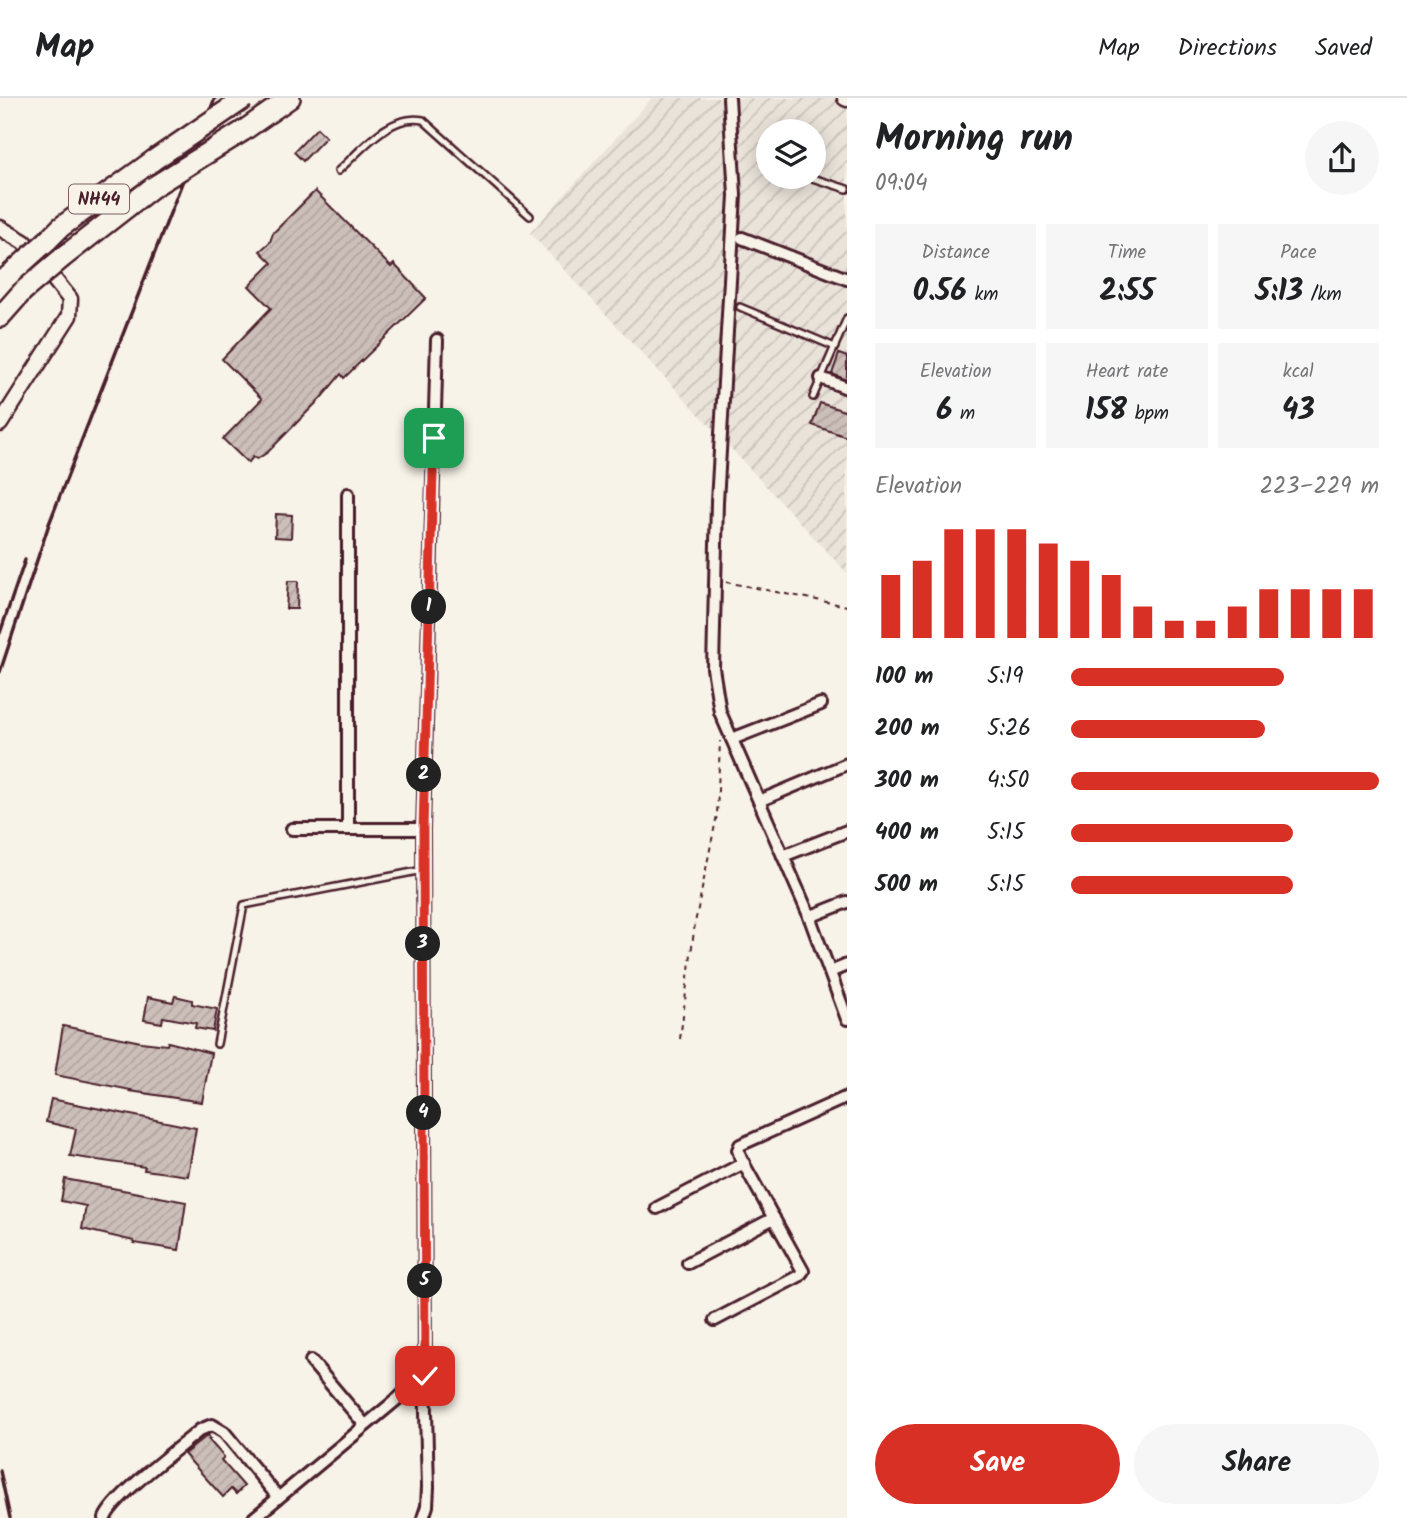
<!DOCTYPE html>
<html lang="en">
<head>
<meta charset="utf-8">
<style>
  :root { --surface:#fff; --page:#f6f6f6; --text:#202124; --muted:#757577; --line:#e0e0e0; --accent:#d93025 }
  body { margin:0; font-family:Kalam,sans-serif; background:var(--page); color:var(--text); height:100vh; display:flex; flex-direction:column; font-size:26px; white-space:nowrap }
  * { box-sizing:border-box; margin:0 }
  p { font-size:23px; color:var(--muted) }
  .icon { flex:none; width:38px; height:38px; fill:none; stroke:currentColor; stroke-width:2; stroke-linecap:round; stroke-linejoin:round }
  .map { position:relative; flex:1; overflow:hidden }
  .side { display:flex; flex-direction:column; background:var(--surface); width:560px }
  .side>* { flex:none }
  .controls { position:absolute; left:756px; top:21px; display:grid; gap:14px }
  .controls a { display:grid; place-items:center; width:70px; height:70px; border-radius:50%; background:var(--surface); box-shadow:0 4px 18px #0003; font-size:35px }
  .pin { position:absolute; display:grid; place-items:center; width:60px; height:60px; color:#fff; margin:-30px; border-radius:14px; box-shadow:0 4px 10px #0006 }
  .km { position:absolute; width:35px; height:35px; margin:-18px; border-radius:50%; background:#222; color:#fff; font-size:19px; line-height:35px; text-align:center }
  .round { display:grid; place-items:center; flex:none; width:74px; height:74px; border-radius:37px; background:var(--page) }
  .head { display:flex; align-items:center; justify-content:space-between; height:119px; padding:0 28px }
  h1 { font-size:38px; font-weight:700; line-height:52px }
  .metrics { display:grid; grid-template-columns:repeat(3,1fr); gap:10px; height:119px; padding:7px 28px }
  .metrics div { display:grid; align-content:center; border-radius:0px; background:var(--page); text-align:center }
  .metrics b { font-size:30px; font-weight:700 }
  .metrics small { font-size:19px; font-weight:400 }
  .metrics p { font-size:19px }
  .chart { height:196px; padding:14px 28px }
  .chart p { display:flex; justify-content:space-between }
  .chart svg { width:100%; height:126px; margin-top:7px; stroke:var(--accent); stroke-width:6 }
  .primary-button { display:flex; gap:14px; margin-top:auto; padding:14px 28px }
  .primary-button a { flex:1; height:80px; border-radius:42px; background:var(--accent); color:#fff; font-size:28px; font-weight:700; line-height:80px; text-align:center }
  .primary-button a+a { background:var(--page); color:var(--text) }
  ul { padding:0 28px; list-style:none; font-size:23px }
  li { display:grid; grid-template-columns:112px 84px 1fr; align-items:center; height:52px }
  li i { height:18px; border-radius:9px; background:var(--accent) }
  header { display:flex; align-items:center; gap:42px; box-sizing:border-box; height:98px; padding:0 35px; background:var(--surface); border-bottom:2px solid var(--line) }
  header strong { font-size:33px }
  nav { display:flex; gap:38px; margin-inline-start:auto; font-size:24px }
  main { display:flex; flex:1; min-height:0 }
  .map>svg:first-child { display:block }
  .industrial { fill:url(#industrial-furrows); fill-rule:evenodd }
  .building { fill:url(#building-hatch); stroke:#4a1f2b; stroke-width:2 }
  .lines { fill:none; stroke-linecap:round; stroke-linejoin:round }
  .lane-casing { stroke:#4a1f2b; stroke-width:10 }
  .street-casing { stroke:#4a1f2b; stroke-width:16 }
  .secondary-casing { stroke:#4a1f2b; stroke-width:19 }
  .highway-casing { stroke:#4a1f2b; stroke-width:24 }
  .path { stroke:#4a1f2b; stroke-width:2; stroke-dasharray:5 5; stroke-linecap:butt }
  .lane { stroke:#f7f3e8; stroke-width:5 }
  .street { stroke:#f7f3e8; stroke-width:10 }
  .secondary { stroke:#f7f3e8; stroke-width:14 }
  .highway { stroke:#f7f3e8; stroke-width:19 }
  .rail { stroke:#4a1f2b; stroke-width:3.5 }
  .highway-bridge-casing { stroke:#4a1f2b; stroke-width:24; stroke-linecap:butt }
  .highway-bridge { stroke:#f7f3e8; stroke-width:19 }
  .route-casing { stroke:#fff; stroke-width:14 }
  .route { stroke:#d93025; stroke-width:9 }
  .labels { text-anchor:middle; stroke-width:6; stroke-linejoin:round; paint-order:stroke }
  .shield { fill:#f7f3e8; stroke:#7e5f64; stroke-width:2 }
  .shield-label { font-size:18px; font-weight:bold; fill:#4a1f2b }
</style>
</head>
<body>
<header>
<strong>Map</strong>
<nav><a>Map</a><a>Directions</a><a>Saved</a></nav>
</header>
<main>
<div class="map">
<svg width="847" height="1420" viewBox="0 0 847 1420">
  <defs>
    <pattern id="industrial-furrows" width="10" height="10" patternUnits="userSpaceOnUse" patternTransform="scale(1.75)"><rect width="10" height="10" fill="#eae3da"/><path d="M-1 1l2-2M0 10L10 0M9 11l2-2" fill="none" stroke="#cac2bb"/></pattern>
    <pattern id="building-hatch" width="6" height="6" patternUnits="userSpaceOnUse" patternTransform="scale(1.75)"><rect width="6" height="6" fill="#ccbfb9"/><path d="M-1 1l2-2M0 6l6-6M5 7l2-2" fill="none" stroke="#b1a49f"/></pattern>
  </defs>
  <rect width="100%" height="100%" fill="#f7f3e8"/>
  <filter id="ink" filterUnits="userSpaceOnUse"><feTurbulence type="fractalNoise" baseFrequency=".0143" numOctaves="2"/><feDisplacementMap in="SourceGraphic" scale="14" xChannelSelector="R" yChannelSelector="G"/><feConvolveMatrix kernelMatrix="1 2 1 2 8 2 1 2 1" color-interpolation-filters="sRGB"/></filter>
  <g filter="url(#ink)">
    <path class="industrial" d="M652 0H847V475L530 135ZM768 33H814V79H768Z"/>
    <g class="building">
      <polygon points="317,30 326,39 303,63 294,54"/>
      <polygon points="315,93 391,169 394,166 426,200 344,280 341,276 321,300 268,354 257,361 253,359 248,365 223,341 262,301 222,261 271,210 249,188 272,165 260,153 270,144 273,135"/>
      <polygon points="839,256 847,259 847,282 832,276"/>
      <polygon points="820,305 847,314 847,339 812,327"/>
      <polygon points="276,416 292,417 291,440 275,439"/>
      <polygon points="288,483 298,483 297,511 286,511"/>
      <polygon points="175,898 192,902 192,906 217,911 213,933 195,930 196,925 163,919 162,925 144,922 148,899 173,904"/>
      <polygon points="63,928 141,944 167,947 168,944 211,955 202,1004 130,993 131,992 55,977"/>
      <polygon points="51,1001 196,1030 188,1078 144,1072 145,1069 70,1058 76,1031 46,1024"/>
      <polygon points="65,1081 186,1104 179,1152 134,1145 134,1143 82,1131 86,1108 61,1103"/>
      <polygon points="208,1337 210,1340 208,1341 224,1359 221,1362 244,1388 236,1396 231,1391 223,1399 184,1356"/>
    </g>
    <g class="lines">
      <defs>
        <g id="lane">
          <path d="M338 73C361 53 389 15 423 22L530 118"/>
          <polyline points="809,79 847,91"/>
          <polyline points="740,209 835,249"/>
          <polyline points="813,299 847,220"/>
          <polyline points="217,946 244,807 423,772"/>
        </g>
        <g id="street">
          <polyline points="729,0 735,97 717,404 713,570 720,614 808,815 847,921"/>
          <polyline points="742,140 847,181"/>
          <polyline points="821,280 847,290"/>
          <polyline points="348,396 348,731"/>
          <polyline points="732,641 821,606"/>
          <polyline points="759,703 847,666"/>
          <polyline points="292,731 423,731"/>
          <polyline points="783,758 847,733"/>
          <polyline points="809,819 847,804"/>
          <polyline points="830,874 847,867"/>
          <polyline points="657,1110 744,1065"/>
          <polyline points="688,1165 774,1120"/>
          <polyline points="715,1222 799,1178 803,1173 741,1061 738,1052 740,1047 847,999"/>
          <polyline points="311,1263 365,1327"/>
          <path d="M105 1420C114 1398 179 1350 200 1332L212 1327 224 1334 278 1399"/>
          <polyline points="254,1420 425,1278"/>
          <polyline points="423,1420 427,1408 428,1389 425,1278 423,731 437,242"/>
        </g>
        <g id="secondary">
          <polyline points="845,0 847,1"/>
          <polyline points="0,130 24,144 70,201 69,218 0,326"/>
        </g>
        <g id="highway">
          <polyline points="243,33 290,0"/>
          <polyline points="47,143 61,129 154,62"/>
          <polyline points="62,160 153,89"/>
          <polyline points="0,219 23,193"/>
        </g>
      </defs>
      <use href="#lane" class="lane-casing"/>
      <use href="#street" class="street-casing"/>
      <use href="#secondary" class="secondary-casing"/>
      <use href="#highway" class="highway-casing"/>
      <g class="path">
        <polyline points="726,484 847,508"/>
        <polyline points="680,941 695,825 717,717 720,643"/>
      </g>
      <use href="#lane" class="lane"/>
      <use href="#street" class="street"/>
      <use href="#secondary" class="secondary"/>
      <use href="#highway" class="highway"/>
      <g class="rail">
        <polyline points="0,535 25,462"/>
        <polyline points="0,574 49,426 215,0"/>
        <polyline points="0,1373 10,1420"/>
      </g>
      <defs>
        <g id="highway-bridge">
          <polyline points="154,62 245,0"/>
          <polyline points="153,89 243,33"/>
          <polyline points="6,180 47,143"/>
          <polyline points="23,193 62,160"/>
        </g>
      </defs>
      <use href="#highway-bridge" class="highway-bridge-casing"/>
      <use href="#highway-bridge" class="highway-bridge"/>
    </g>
  </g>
  <g class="lines" filter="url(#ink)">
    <defs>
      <polyline id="route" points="425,1278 423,731 434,340"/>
    </defs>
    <use href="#route" class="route-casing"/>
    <use href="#route" class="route"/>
  </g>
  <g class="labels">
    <rect class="shield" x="69" y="86.5" width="60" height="29" rx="5"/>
    <g class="shield-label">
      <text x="99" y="107">NH44</text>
    </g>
  </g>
</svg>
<div class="controls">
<a><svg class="icon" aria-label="layers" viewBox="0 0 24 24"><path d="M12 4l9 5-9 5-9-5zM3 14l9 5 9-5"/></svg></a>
</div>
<div class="pin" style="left:434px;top:340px;background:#1e9e55"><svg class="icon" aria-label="arrive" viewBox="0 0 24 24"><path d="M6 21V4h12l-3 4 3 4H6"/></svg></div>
<div class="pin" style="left:425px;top:1278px;background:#d93025"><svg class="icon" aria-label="check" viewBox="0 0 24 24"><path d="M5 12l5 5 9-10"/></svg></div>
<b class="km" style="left:429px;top:509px">1</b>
<b class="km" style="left:424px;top:677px">2</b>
<b class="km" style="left:423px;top:846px">3</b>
<b class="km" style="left:424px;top:1015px">4</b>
<b class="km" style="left:425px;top:1183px">5</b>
</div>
<section class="side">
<div class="head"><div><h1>Morning run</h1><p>09:04</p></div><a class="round"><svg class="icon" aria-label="share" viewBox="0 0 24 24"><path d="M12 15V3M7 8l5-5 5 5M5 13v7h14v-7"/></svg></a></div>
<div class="metrics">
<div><p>Distance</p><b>0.56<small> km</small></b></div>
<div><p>Time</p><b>2:55</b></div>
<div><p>Pace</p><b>5:13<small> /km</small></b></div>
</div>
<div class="metrics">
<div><p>Elevation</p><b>6<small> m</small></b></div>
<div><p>Heart rate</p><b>158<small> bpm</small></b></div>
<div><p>kcal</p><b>43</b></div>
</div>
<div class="chart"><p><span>Elevation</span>223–229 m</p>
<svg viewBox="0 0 160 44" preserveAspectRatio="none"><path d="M5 44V22M15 44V17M25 44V6M35 44V6M45 44V6M55 44V11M65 44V17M75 44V22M85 44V33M95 44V38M105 44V38M115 44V33M125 44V27M135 44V27M145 44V27M155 44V27"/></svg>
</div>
<ul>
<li><b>100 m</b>5:19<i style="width:69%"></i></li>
<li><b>200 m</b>5:26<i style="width:63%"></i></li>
<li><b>300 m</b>4:50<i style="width:100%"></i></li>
<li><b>400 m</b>5:15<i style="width:72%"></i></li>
<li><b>500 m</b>5:15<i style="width:72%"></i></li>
</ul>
<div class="primary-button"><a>Save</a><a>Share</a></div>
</section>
</main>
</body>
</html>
